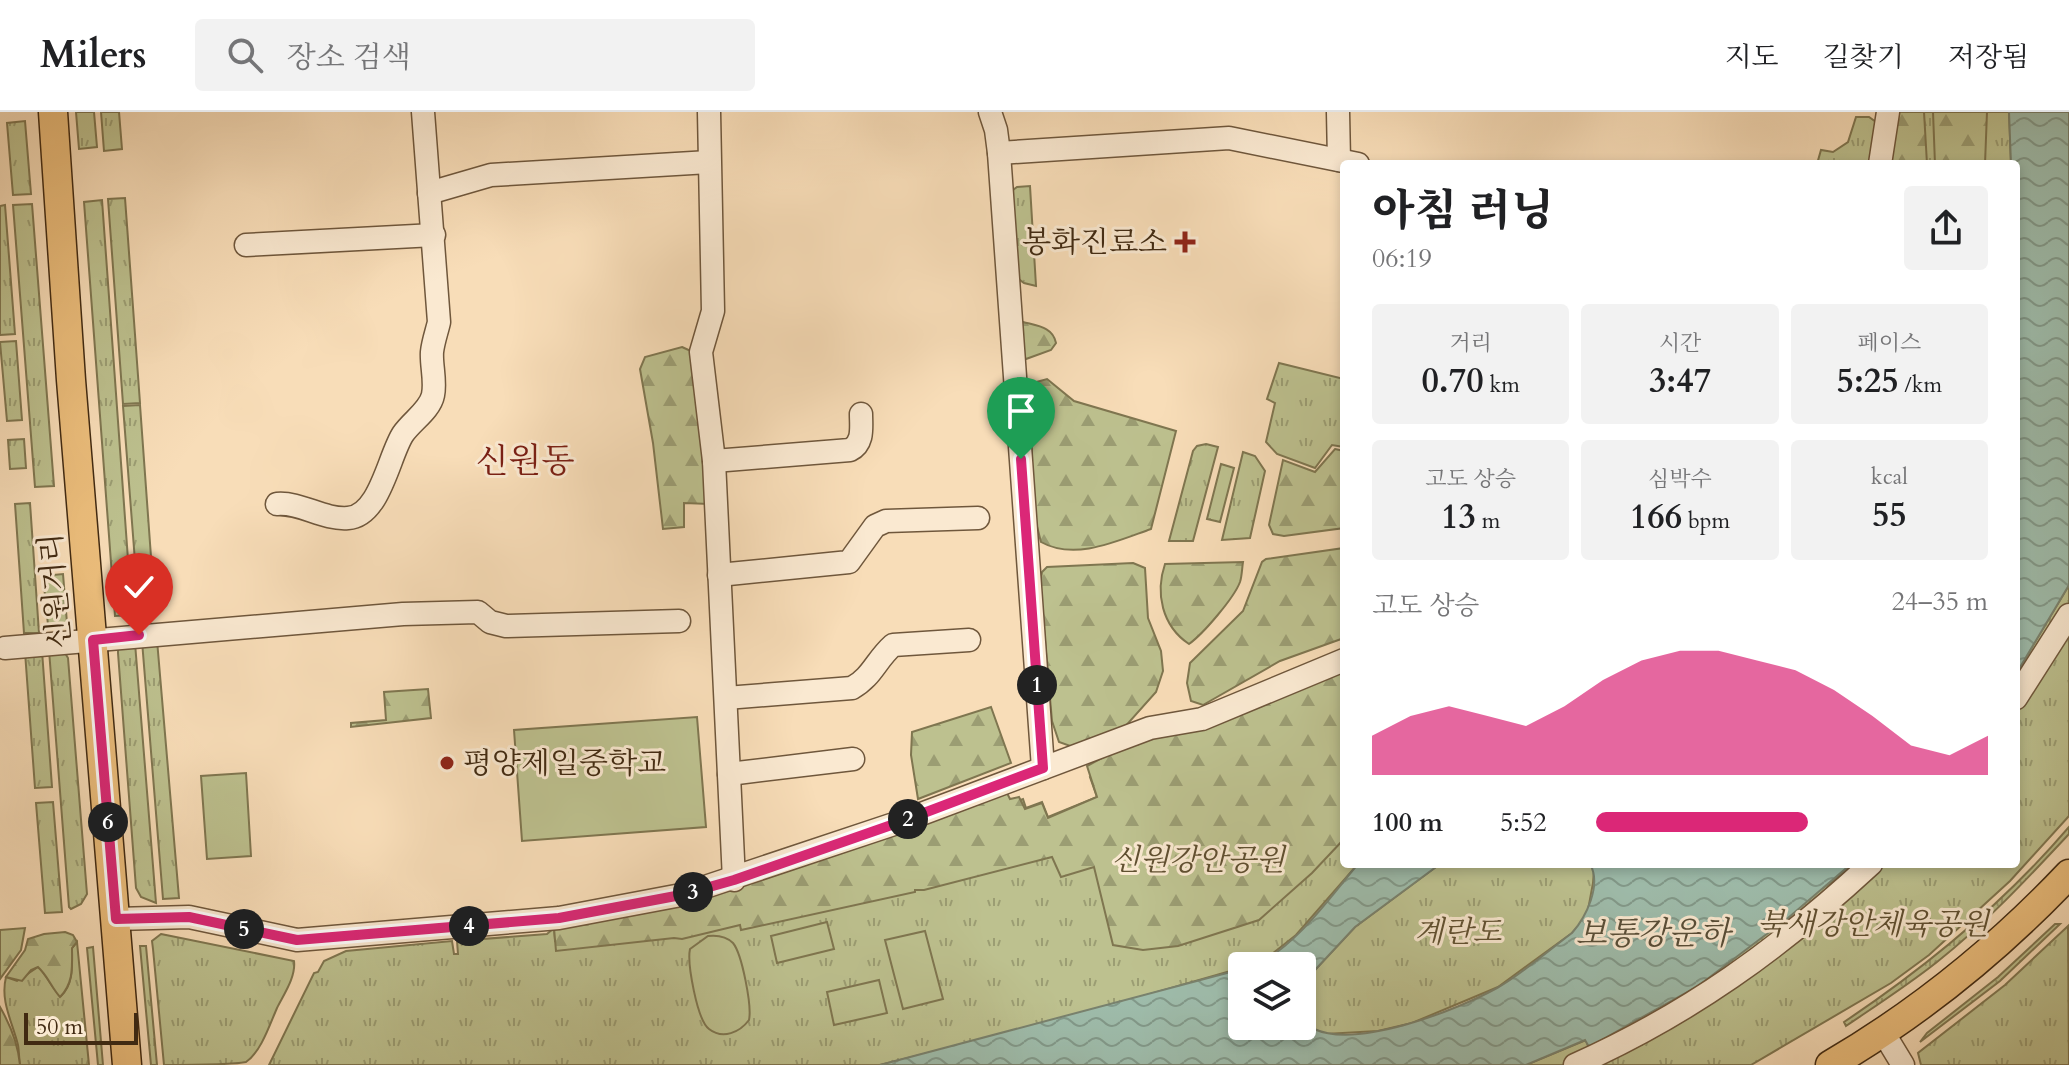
<!DOCTYPE html>
<html lang="ko">
<head>
<meta charset="utf-8">
<style>
  :root { --surface:#fff; --page:#f2f2f2; --text:#202124; --muted:#757577; --line:#e0e0e0; --accent:#db2777 }
  body { margin:0; font-family:Cardo,"Noto Serif KR",serif; background:var(--page); color:var(--text); height:100vh; display:flex; flex-direction:column; font-size:30px; white-space:nowrap }
  * { box-sizing:border-box; margin:0 }
  p { font-size:26px; color:var(--muted) }
  .icon { flex:none; width:44px; height:44px; fill:none; stroke:currentColor; stroke-width:2; stroke-linecap:round; stroke-linejoin:round }
  .map { position:relative; flex:1; overflow:hidden }
  .sheet { position:absolute; left:1340px; top:48px; width:680px; height:708px; display:flex; flex-direction:column; background:var(--surface); border-radius:8px; box-shadow:0 4px 12px #0003 }
  .sheet>* { flex:none }
  .controls { position:absolute; left:1228px; top:840px; display:grid; gap:16px }
  .controls a { display:grid; place-items:center; width:88px; height:88px; border-radius:8px; background:var(--surface); box-shadow:0 4px 12px #0003; font-size:40px }
  .scale { position:absolute; left:24px; bottom:20px; width:114px; box-sizing:border-box; padding-left:8px; border:4px solid #412a12; border-top:0; font-size:22px; line-height:28px; white-space:nowrap; color:#412a12; -webkit-text-stroke:6px #fae9d1; paint-order:stroke }
  .pin { position:absolute; display:grid; place-items:center; width:68px; height:68px; color:#fff; margin:-82px -34px; border-radius:50% 50% 50% 0; rotate:-45deg; box-shadow:0 0 8px #0007 }
  .pin .icon { rotate:45deg }
  .km { position:absolute; width:40px; height:40px; margin:-20px; border-radius:50%; background:#222; color:#fff; font-size:22px; line-height:40px; text-align:center }
  .round { display:grid; place-items:center; flex:none; width:84px; height:84px; border-radius:8px; background:var(--page) }
  .head { display:flex; align-items:center; justify-content:space-between; height:136px; padding:0 32px }
  h1 { font-size:44px; font-weight:800; line-height:60px }
  .metrics { display:grid; grid-template-columns:repeat(3,1fr); gap:12px; height:136px; padding:8px 32px }
  .metrics div { display:grid; align-content:center; border-radius:8px; background:var(--page); text-align:center }
  .metrics b { font-size:34px; font-weight:800 }
  .metrics small { font-size:22px; font-weight:400 }
  .metrics p { font-size:22px }
  .chart { height:224px; padding:16px 32px }
  .chart p { display:flex; justify-content:space-between }
  .chart svg { width:100%; height:144px; margin-top:8px; fill:var(--accent); opacity:.7 }
  ul { padding:0 32px; list-style:none; font-size:26px }
  li { display:grid; grid-template-columns:128px 96px 1fr; align-items:center; height:60px }
  li i { height:20px; border-radius:10px; background:var(--accent) }
  header { display:flex; align-items:center; gap:48px; box-sizing:border-box; height:112px; padding:0 40px; background:var(--surface); border-bottom:2px solid var(--line) }
  header strong { font-size:38px }
  nav { display:flex; gap:44px; margin-inline-start:auto; font-size:28px }
  .search { width:560px; height:72px; background:var(--page); display:flex; align-items:center; gap:20px; box-sizing:border-box; padding:0 28px; border-radius:8px; color:var(--muted); font-size:30px }
  .map>svg:first-child { display:block }
  .grass { fill:url(#grass-tufts); stroke:#7f7650; stroke-width:2 }
  .forest { fill:url(#forest-firs); stroke:#7f7650; stroke-width:2 }
  .pitch { fill:#bdc18f; stroke:#7f7650; stroke-width:2 }
  .water { fill:url(#water-waves); stroke:#79826e; stroke-width:2 }
  .lines { fill:none; stroke-linecap:round; stroke-linejoin:round }
  .minor-casing { stroke:#6f573c; stroke-width:25 }
  .major-casing { stroke:#412a12; stroke-width:31 }
  .minor { stroke:#fae9d1; stroke-width:22 }
  .major { stroke:#ecbe7c; stroke-width:28 }
  .route-casing { stroke:#fff; stroke-width:16 }
  .route { stroke:#db2777; stroke-width:10 }
  .poi-dot { fill:#8f2418; stroke:#fae9d1; stroke-width:3 }
  .labels { text-anchor:middle; stroke-width:6; stroke-linejoin:round; paint-order:stroke }
  .poi-label { font-size:30px; fill:#412a12; stroke:#fae9d1; text-anchor:end }
  .street-label { font-size:30px; fill:#412a12; stroke:#fae9d1 }
  .park-label { font-size:30px; font-style:italic; fill:#605031; stroke:#fae9d1 }
  .water-label { font-size:32px; font-style:italic; fill:#584e38; stroke:#fae9d1 }
  .quarter-label { font-size:34px; fill:#7a1f14; stroke:#fae9d1 }
</style>
</head>
<body>
<header>
<strong>Milers</strong>
<div class="search"><svg class="icon" aria-label="search" viewBox="0 0 24 24"><circle cx="10" cy="10" r="6"/><path d="M15 15l6 6"/></svg>장소 검색</div>
<nav><a>지도</a><a>길찾기</a><a>저장됨</a></nav>
</header>
<div class="map">
<svg width="2069" height="953" viewBox="0 0 2069 953">
  <defs>
    <pattern id="grass-tufts" width="24" height="20" patternUnits="userSpaceOnUse" patternTransform="scale(2)"><rect width="24" height="20" fill="#bdc18f"/><path d="M3 7l-1-3M5 7V3M7 7l1-3M15 17l-1-3M17 17v-4M19 17l1-3" fill="none" stroke="#9b9d73"/></pattern>
    <pattern id="forest-firs" width="22" height="20" patternUnits="userSpaceOnUse" patternTransform="scale(2)"><rect width="22" height="20" fill="#bdc18f"/><path d="M5 1l3.5 6h-7zM16 11l3.5 6h-7z" fill="#9b9d73"/></pattern>
    <pattern id="water-waves" width="16" height="10" patternUnits="userSpaceOnUse" patternTransform="scale(2)"><rect width="16" height="10" fill="#9ebcab"/><path d="M0 5q4-4 8 0t8 0" fill="none" stroke="#82998a"/></pattern>
  </defs>
  <rect width="100%" height="100%" fill="#f8ddb8"/>
  <filter id="stains"><feTurbulence type="fractalNoise" baseFrequency=".0025" numOctaves="4"/><feColorMatrix values="0 0 0 0 .2 0 0 0 0 .09 0 0 0 0 .02 0 0 0 .5 -.17"/></filter>
  <radialGradient id="worn" r=".72"><stop offset=".6" stop-color="#630" stop-opacity="0"/><stop offset="1" stop-color="#630" stop-opacity=".3"/></radialGradient>
  <g class="grass">
    <polygon points="76,0 94,0 97,35 79,37"/>
    <polygon points="101,0 119,0 122,37 104,39"/>
    <polygon points="1915,0 2009,0 2011,52 1920,52"/>
    <polygon points="1856,5 1869,5 1876,10 1874,46 1869,52 1817,52 1821,38 1833,40 1848,30"/>
    <polygon points="25,9 31,82 13,83 7,11"/>
    <polygon points="1030,74 1036,174 1024,171 1016,165 1009,81 1017,75"/>
    <polygon points="125,86 140,291 123,292 108,87"/>
    <polygon points="102,88 132,503 115,504 84,90"/>
    <polygon points="32,92 54,374 35,375 13,93"/>
    <polygon points="5,93 15,222 0,223 0,94"/>
    <polygon points="16,229 22,308 7,309 0,230"/>
    <polygon points="1279,251 1344,267 1344,335 1332,333 1315,356 1277,342 1266,330 1275,291 1267,287"/>
    <polygon points="140,293 155,500 139,501 123,294"/>
    <polygon points="24,327 26,356 10,357 8,328"/>
    <polygon points="1206,332 1218,335 1193,429 1169,429 1193,339 1197,334"/>
    <polygon points="1243,340 1255,344 1265,359 1250,426 1222,428"/>
    <polygon points="1221,352 1234,356 1220,410 1207,407"/>
    <polygon points="30,391 39,521 24,521 15,392"/>
    <polygon points="63,462 67,511 48,513 43,464"/>
    <polygon points="2069,473 2069,704 2010,769 1929,843 1891,871 1751,953 1526,953 1586,928 1588,934 1833,769 1851,752 2016,752 2016,562"/>
    <polygon points="157,528 179,786 163,787 142,529"/>
    <polygon points="135,531 156,791 141,785 136,776 118,541 118,536"/>
    <polygon points="49,538 65,541 68,546 87,782 81,792 71,797 69,795"/>
    <polygon points="42,539 52,675 35,676 25,540"/>
    <polygon points="1344,562 1344,752 1358,752 1296,823 1262,850 1059,908 880,953 269,953 314,861 318,860 324,849 346,839 452,829 454,842 458,842 457,829 547,822 554,816 555,829 931,722 1023,687 1026,696 1042,690 1048,705 1097,685 1090,665 1207,622"/>
    <polygon points="53,690 62,800 45,801 36,691"/>
    <path d="M2069 715V722C2027 767 1985 812 1937 850 1908 873 1877 893 1846 914L1844 910C1928 854 2004 791 2069 715Z"/>
    <polygon points="1440,752 1590,752 1594,758 1593,771 1588,798 1582,810 1572,821 1498,875 1412,911 1378,919 1325,922 1314,917 1308,902 1307,887 1314,859 1355,815"/>
    <polygon points="2055,812 2060,812 2000,869 1920,930 1927,921 1998,865"/>
    <polygon points="2068,814 2069,953 1921,953 1918,941 2005,873"/>
    <path d="M161 822 294 849C296 865 284 882 277 896 270 912 261 940 246 950 231 953 183 953 164 953L153 837 152 829Z"/>
    <path d="M77 830 89 953H20C19 946 19 939 18 933 12 909 0 889 6 865L17 869 38 855C48 864 51 876 61 884 74 871 72 854 72 836Z"/>
    <polygon points="140,834 146,834 157,953 151,953"/>
    <polygon points="93,835 103,953 98,953 87,836"/>
  </g>
  <g class="forest">
    <polygon points="1895,0 1924,0 1927,52 1893,52 1890,47"/>
    <polygon points="1933,0 1987,0 1985,52 1935,52"/>
    <path d="M1023 210C1038 214 1053 215 1056 231L1051 238 1026 247 1021 242 1018 213Z"/>
    <polygon points="682,235 693,240 709,392 684,391 684,415 663,417 653,331 640,257 645,245"/>
    <path d="M1047 267 1074 289 1176 319 1151 417C1117 429 1075 449 1041 430L1034 403 1029 272Z"/>
    <polygon points="1335,337 1344,339 1344,416 1284,424 1273,422 1269,413 1283,348 1315,360"/>
    <polygon points="1344,436 1344,526 1280,549 1203,593 1191,589 1187,571 1190,551 1243,499 1262,450 1266,447"/>
    <path d="M1243 450C1242 456 1242 464 1240 470 1234 486 1203 522 1189 532 1162 514 1155 481 1165 452Z"/>
    <polygon points="1133,451 1145,456 1148,506 1161,539 1163,559 1156,580 1123,617 1073,635 1059,630 1052,609 1040,471 1042,460 1047,455"/>
    <polygon points="1344,557 1344,727 1312,761 1259,808 1178,834 1143,838 1113,833 1094,755 1061,765 1052,745 924,778 915,778 915,780 741,818 740,813 682,827 674,826 556,839 554,816 1007,681 1010,687 1019,685 1025,697 1042,691 1048,706 1097,685 1087,654 1130,631"/>
    <polygon points="428,577 431,606 351,615 351,611 386,608 384,580"/>
    <polygon points="991,595 1011,651 918,687 911,643 912,620"/>
    <polygon points="25,816 21,838 0,867 0,818"/>
    <path d="M65 820 73 823 77 830 72 836C72 854 74 871 60 885 51 875 48 864 38 855L31 858 22 869 6 865 25 838 28 827 44 822Z"/>
    <path d="M0 895C11 914 18 931 20 953H0Z"/>
  </g>
  <g class="pitch">
    <polygon points="697,605 706,715 522,729 514,618"/>
    <polygon points="246,661 251,744 207,747 201,664"/>
    <polygon points="827,810 834,837 777,851 771,824"/>
    <polygon points="925,819 943,887 903,897 885,828"/>
    <path d="M708 824C717 823 726 824 733 831 742 842 752 894 749 908 740 920 723 928 709 917 697 908 687 851 690 837Z"/>
    <polygon points="879,868 887,901 834,913 827,880"/>
  </g>
  <g class="water">
    <polygon points="2009,0 2069,0 2069,473 2016,562 2016,52 2011,52"/>
    <path d="M1358 752H1440L1355 815 1314 859 1307 887 1308 902 1314 917C1358 937 1457 898 1497 876 1523 861 1548 839 1572 821 1586 805 1602 773 1590 752H1851L1788 806 1698 874 1589 935 1585 928 1526 953H880L1242 857V914H1302V854H1252C1293 839 1330 785 1358 752Z"/>
  </g>
  <g class="lines">
    <defs>
      <g id="minor">
        <polyline points="709,0 713,199 701,240 714,349 734,768"/>
        <polyline points="990,0 996,18 999,41 1043,656"/>
        <polyline points="1338,0 1339,48"/>
        <polyline points="999,41 1229,26 1358,52"/>
        <polyline points="1880,52 1888,0"/>
        <polyline points="429,81 491,63 709,50"/>
        <polyline points="246,133 434,123"/>
        <path d="M714 349 850 338C864 331 861 315 861 302"/>
        <path d="M277 392C301 390 323 408 348 406 380 404 389 343 403 322 412 309 430 298 433 283 436 269 431 253 432 240 433 230 437 219 439 210L423 0"/>
        <polyline points="719,463 849,450 875,414 886,409 978,406"/>
        <polyline points="5,536 403,502 478,500 490,510 506,514 679,509"/>
        <path d="M726 586 852 576C872 565 876 548 893 533L969 528"/>
        <polyline points="2016,586 2069,503"/>
        <polyline points="729,662 853,647"/>
        <polyline points="116,807 189,805 297,828 559,806 681,783 900,710 1150,616 1202,607 1344,548"/>
        <polyline points="1883,920 1903,953"/>
        <path d="M1575 953C1689 902 1779 837 1871 752"/>
      </g>
      <g id="major">
        <polyline points="53,0 71,268 127,953"/>
        <path d="M1830 953C1919 901 1998 837 2069 762"/>
      </g>
    </defs>
    <use href="#minor" class="minor-casing"/>
    <use href="#major" class="major-casing"/>
    <use href="#minor" class="minor"/>
    <use href="#major" class="major"/>
  </g>
  <g class="lines">
    <defs>
      <polyline id="route" points="139,523 93,528 116,807 189,805 297,828 559,806 681,783 734,768 900,710 1043,656 1021,347"/>
    </defs>
    <use href="#route" class="route-casing"/>
    <use href="#route" class="route"/>
  </g>
  <g class="poi-dot">
    <path d="M1181 118h8v8h8v8h-8v8h-8v-8h-8v-8h8z"/>
    <circle cx="447" cy="651" r="8"/>
  </g>
  <g class="labels">
    <g class="poi-label">
      <text x="1167" y="140">봉화진료소</text>
      <text x="463" y="661" text-anchor="start">평양제일중학교</text>
    </g>
    <g class="street-label">
      <text transform="translate(55 479) rotate(-95)" y="10">신원거리</text>
    </g>
    <g class="park-label">
      <text x="1198" y="758">신원강안공원</text>
      <text x="1873" y="822">북새강안체육공원</text>
      <text x="1458" y="830">계란도</text>
    </g>
    <g class="water-label">
      <text x="1653" y="832">보통강운하</text>
    </g>
    <g class="quarter-label">
      <text x="525" y="360">신원동</text>
    </g>
  </g>
  <rect width="100%" height="100%" filter="url(#stains)"/>
  <rect width="100%" height="100%" fill="url(#worn)"/>
</svg>
<div class="controls">
<a><svg class="icon" aria-label="layers" viewBox="0 0 24 24"><path d="M12 4l9 5-9 5-9-5zM3 14l9 5 9-5"/></svg></a>
</div>
<div class="scale">50 m</div>
<div class="pin" style="left:1021px;top:347px;background:#1e9e55"><svg class="icon" aria-label="arrive" viewBox="0 0 24 24"><path d="M6 21V4h12l-3 4 3 4H6"/></svg></div>
<div class="pin" style="left:139px;top:523px;background:#d93025"><svg class="icon" aria-label="check" viewBox="0 0 24 24"><path d="M5 12l5 5 9-10"/></svg></div>
<b class="km" style="left:1037px;top:573px">1</b>
<b class="km" style="left:908px;top:707px">2</b>
<b class="km" style="left:693px;top:780px">3</b>
<b class="km" style="left:469px;top:814px">4</b>
<b class="km" style="left:244px;top:817px">5</b>
<b class="km" style="left:108px;top:710px">6</b>
<section class="sheet">
<div class="head"><div><h1>아침 러닝</h1><p>06:19</p></div><a class="round"><svg class="icon" aria-label="share" viewBox="0 0 24 24"><path d="M12 15V3M7 8l5-5 5 5M5 13v7h14v-7"/></svg></a></div>
<div class="metrics">
<div><p>거리</p><b>0.70<small> km</small></b></div>
<div><p>시간</p><b>3:47</b></div>
<div><p>페이스</p><b>5:25<small> /km</small></b></div>
</div>
<div class="metrics">
<div><p>고도 상승</p><b>13<small> m</small></b></div>
<div><p>심박수</p><b>166<small> bpm</small></b></div>
<div><p>kcal</p><b>55</b></div>
</div>
<div class="chart"><p><span>고도 상승</span>24–35 m</p>
<svg viewBox="0 0 160 44" preserveAspectRatio="none"><path d="M0 44V32L10 26L20 23L30 26L40 29L50 23L60 15L70 9L80 6L90 6L100 9L110 12L120 18L130 26L140 35L150 38L160 32V44z"/></svg>
</div>
<ul>
<li><b>100 m</b>5:52<i style="width:54%"></i></li>
</ul>
</section>
</div>
</body>
</html>
